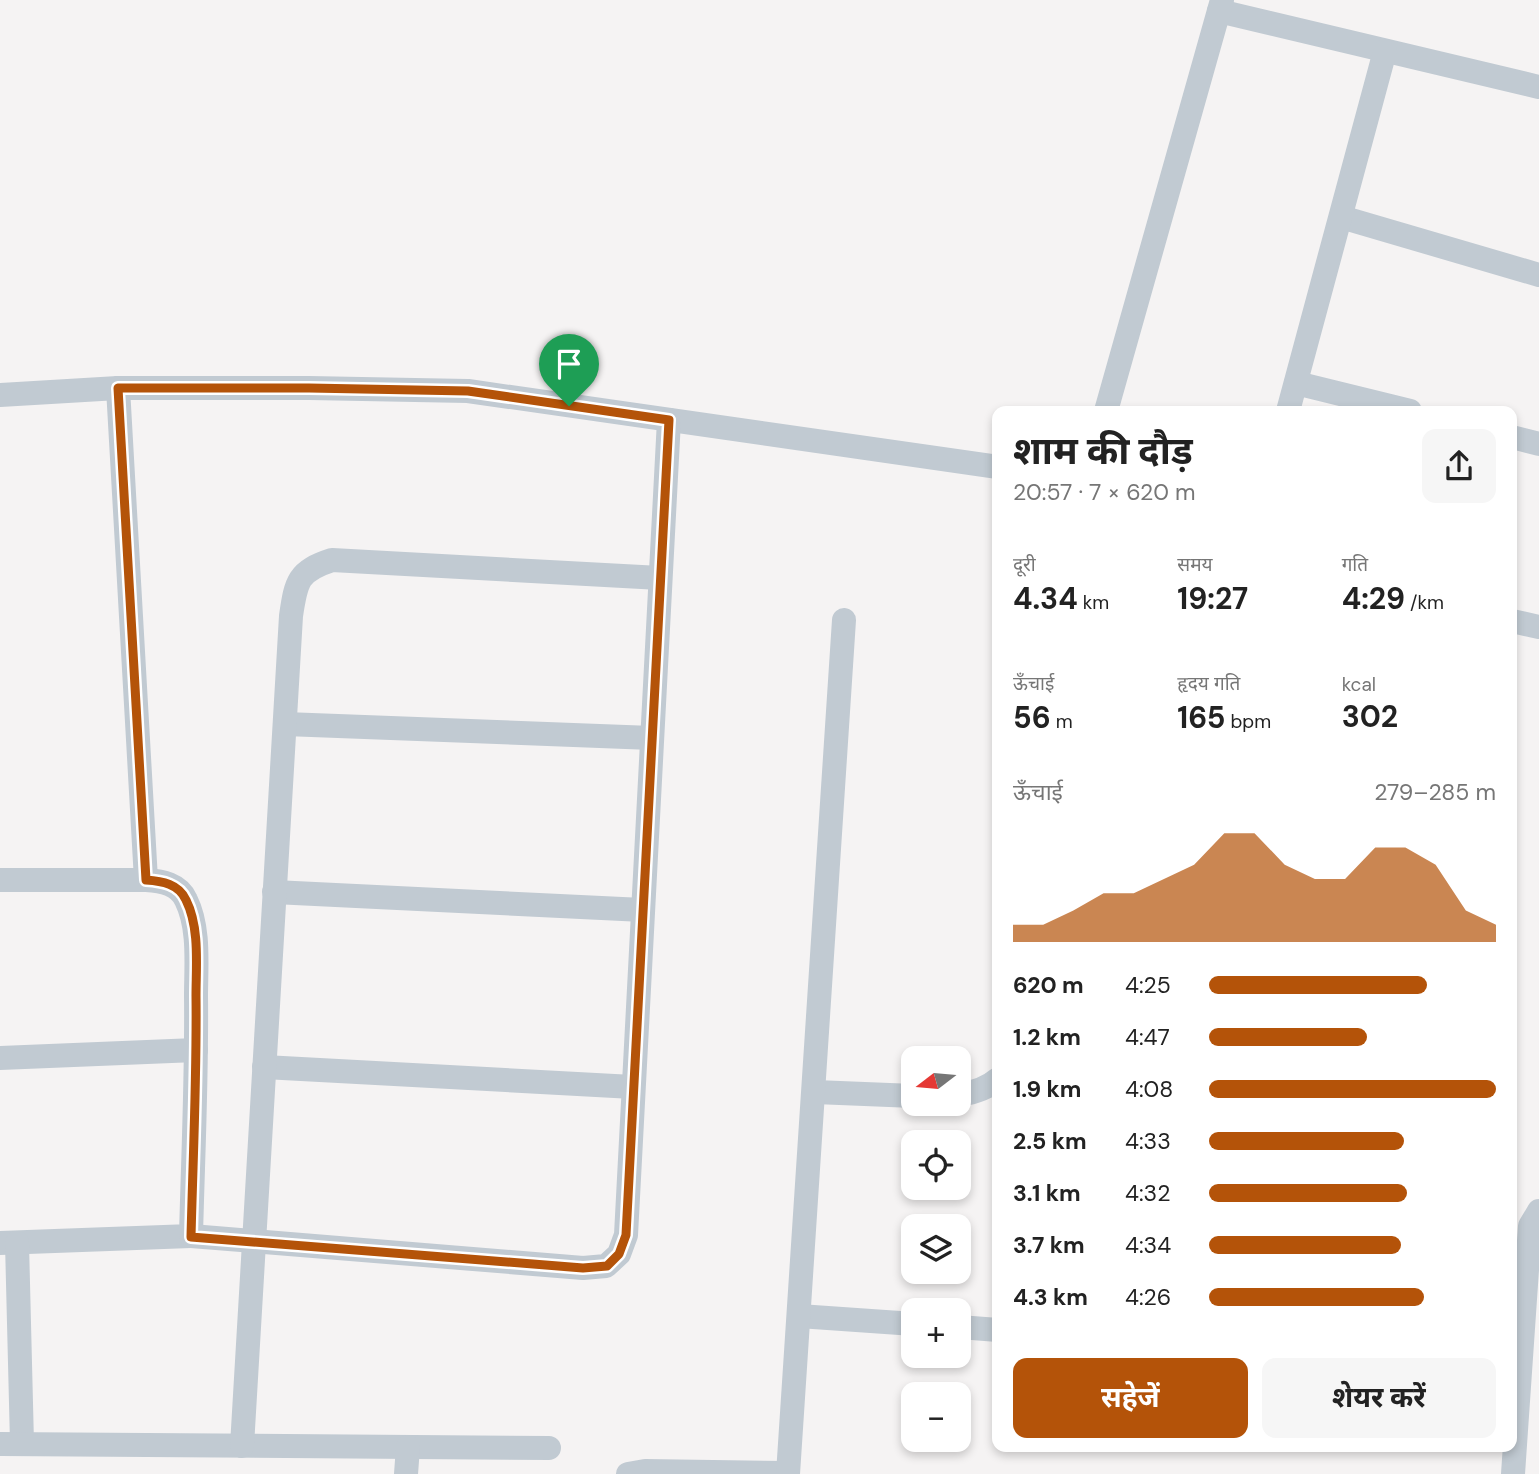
<!DOCTYPE html>
<html lang="hi">
<head>
<meta charset="utf-8">
<style>
  :root { --surface:#fff; --page:#f6f6f6; --text:#222; --muted:#767676; --accent:#b45309 }
  body { margin:0; font-family:"DM Sans","Noto Sans Devanagari",sans-serif; background:var(--page); color:var(--text); height:100vh; display:flex; flex-direction:column; font-size:26px; white-space:nowrap }
  * { box-sizing:border-box; margin:0 }
  p { font-size:23px; color:var(--muted) }
  .icon { flex:none; width:38px; height:38px; fill:none; stroke:currentColor; stroke-width:2; stroke-linecap:round; stroke-linejoin:round }
  .map { position:relative; flex:1; overflow:hidden }
  .side { position:absolute; left:992px; top:406px; width:525px; height:1046px; display:flex; flex-direction:column; background:var(--surface); border-radius:14px; box-shadow:0 4px 10px #0003 }
  .side>* { flex:none }
  .needle { width:46px; rotate:254deg }
  .controls { position:absolute; left:901px; top:1046px; display:grid; gap:14px }
  .controls a { display:grid; place-items:center; width:70px; height:70px; border-radius:14px; background:var(--surface); box-shadow:0 4px 10px #0003; font-size:35px }
  .pin { position:absolute; display:grid; place-items:center; width:60px; height:60px; color:#fff; margin:-72px -30px; border-radius:50% 50% 50% 0; rotate:-45deg; box-shadow:0 0 7px #0007 }
  .pin .icon { rotate:45deg }
  .round { display:grid; place-items:center; flex:none; width:74px; height:74px; border-radius:14px; background:var(--page) }
  .headline { display:flex; align-items:center; justify-content:space-between; height:119px; padding:0 21px }
  h1 { font-size:38px; font-weight:700; line-height:52px }
  .figures { display:grid; grid-template-columns:repeat(3,1fr); gap:10px; height:119px; padding:7px 21px }
  .figures div { display:grid; align-content:center }
  .figures b { font-size:30px; font-weight:700 }
  .figures small { font-size:19px; font-weight:400 }
  .figures p { font-size:19px }
  .chart { height:196px; padding:14px 21px }
  .chart p { display:flex; justify-content:space-between }
  .chart svg { width:100%; height:126px; margin-top:7px; fill:var(--accent); opacity:.7 }
  .action { display:flex; gap:14px; margin-top:auto; padding:14px 21px }
  .action a { flex:1; height:80px; border-radius:14px; background:var(--accent); color:#fff; font-size:28px; font-weight:700; line-height:80px; text-align:center }
  .action a+a { background:var(--page); color:var(--text) }
  ul { padding:0 21px; list-style:none; font-size:23px }
  li { display:grid; grid-template-columns:112px 84px 1fr; align-items:center; height:52px }
  li i { height:18px; border-radius:9px; background:var(--accent) }
  .map>svg:first-child { display:block }
  .lines { fill:none; stroke-linecap:round; stroke-linejoin:round }
  .street { stroke:#c1cad2; stroke-width:24 }
  .route-casing { stroke:#fff; stroke-width:14 }
  .route { stroke:#b45309; stroke-width:9 }
</style>
</head>
<body>
<div class="map">
<svg width="1539" height="1474" viewBox="0 0 1539 1474">
  <rect width="100%" height="100%" fill="#f5f3f3"/>
  <g class="lines">
    <g class="street">
      <polyline points="1219,11 1539,87"/>
      <polyline points="1341,217 1539,275"/>
      <polyline points="1296,383 1410,411"/>
      <polyline points="118,388 146,880"/>
      <polyline points="0,395 118,388 309,388 468,391 998,467"/>
      <polyline points="1106,411 1222,0"/>
      <polyline points="1288,411 1385,51"/>
      <polyline points="1512,437 1539,444"/>
      <polyline points="1512,621 1539,627"/>
      <polyline points="285,724 652,738"/>
      <path d="M0 880H146C162 881 179 884 186 900 200 928 196 966 196 996 197 1076 193 1156 191 1236L0 1243"/>
      <polyline points="274,892 643,910"/>
      <polyline points="0,1058 196,1050"/>
      <polyline points="264,1067 633,1087"/>
      <polyline points="815,1092 914,1096"/>
      <path d="M959 1095C971 1093 988 1088 998 1079"/>
      <polyline points="191,1236 583,1268 606,1266 619,1254 626,1235 669,420"/>
      <polyline points="17,1243 22,1443"/>
      <polyline points="799,1316 914,1324"/>
      <polyline points="959,1327 998,1330"/>
      <polyline points="0,1444 549,1448"/>
      <path d="M242 1446 291 616C296 581 298 571 332 560L660 578"/>
      <polyline points="406,1474 408,1447"/>
      <polyline points="628,1474 645,1471 788,1473"/>
      <polyline points="788,1474 844,620"/>
      <polyline points="1513,1474 1530,1226 1539,1211"/>
    </g>
  </g>
  <g class="lines">
    <defs>
      <path id="route" d="M118 388H309L468 391 669 420 626 1235 619 1254 607 1266 583 1268 191 1237C193 1156 197 1076 196 996 196 966 200 928 186 900 179 884 162 881 146 880Z"/>
    </defs>
    <use href="#route" class="route-casing"/>
    <use href="#route" class="route"/>
  </g>
</svg>
<div class="controls">
<a><svg class="needle" viewBox="-14 -14 28 28"><path d="M0-13l5 13h-10z" fill="#e53935"/><path d="M0 13l5-13h-10z" fill="#767676"/></svg></a>
<a><svg class="icon" aria-label="locate" viewBox="0 0 24 24"><circle cx="12" cy="12" r="6"/><path d="M12 2v4M12 18v4M2 12h4M18 12h4"/></svg></a>
<a><svg class="icon" aria-label="layers" viewBox="0 0 24 24"><path d="M12 4l9 5-9 5-9-5zM3 14l9 5 9-5"/></svg></a>
<a>+</a>
<a>−</a>
</div>
<div class="pin" style="left:569px;top:406px;background:#1e9e55"><svg class="icon" aria-label="arrive" viewBox="0 0 24 24"><path d="M6 21V4h12l-3 4 3 4H6"/></svg></div>
<section class="side">
<div class="headline"><div><h1>शाम की दौड़</h1><p>20:57 · 7 × 620 m</p></div><a class="round"><svg class="icon" aria-label="share" viewBox="0 0 24 24"><path d="M12 15V3M7 8l5-5 5 5M5 13v7h14v-7"/></svg></a></div>
<div class="figures">
<div><p>दूरी</p><b>4.34<small> km</small></b></div>
<div><p>समय</p><b>19:27</b></div>
<div><p>गति</p><b>4:29<small> /km</small></b></div>
</div>
<div class="figures">
<div><p>ऊँचाई</p><b>56<small> m</small></b></div>
<div><p>हृदय गति</p><b>165<small> bpm</small></b></div>
<div><p>kcal</p><b>302</b></div>
</div>
<div class="chart"><p><span>ऊँचाई</span>279–285 m</p>
<svg viewBox="0 0 160 44" preserveAspectRatio="none"><path d="M0 44V38L10 38L20 33L30 27L40 27L50 22L60 17L70 6L80 6L90 17L100 22L110 22L120 11L130 11L140 17L150 33L160 38V44z"/></svg>
</div>
<ul>
<li><b>620 m</b>4:25<i style="width:76%"></i></li>
<li><b>1.2 km</b>4:47<i style="width:55%"></i></li>
<li><b>1.9 km</b>4:08<i style="width:100%"></i></li>
<li><b>2.5 km</b>4:33<i style="width:68%"></i></li>
<li><b>3.1 km</b>4:32<i style="width:69%"></i></li>
<li><b>3.7 km</b>4:34<i style="width:67%"></i></li>
<li><b>4.3 km</b>4:26<i style="width:75%"></i></li>
</ul>
<div class="action"><a>सहेजें</a><a>शेयर करें</a></div>
</section>
</div>
</body>
</html>
